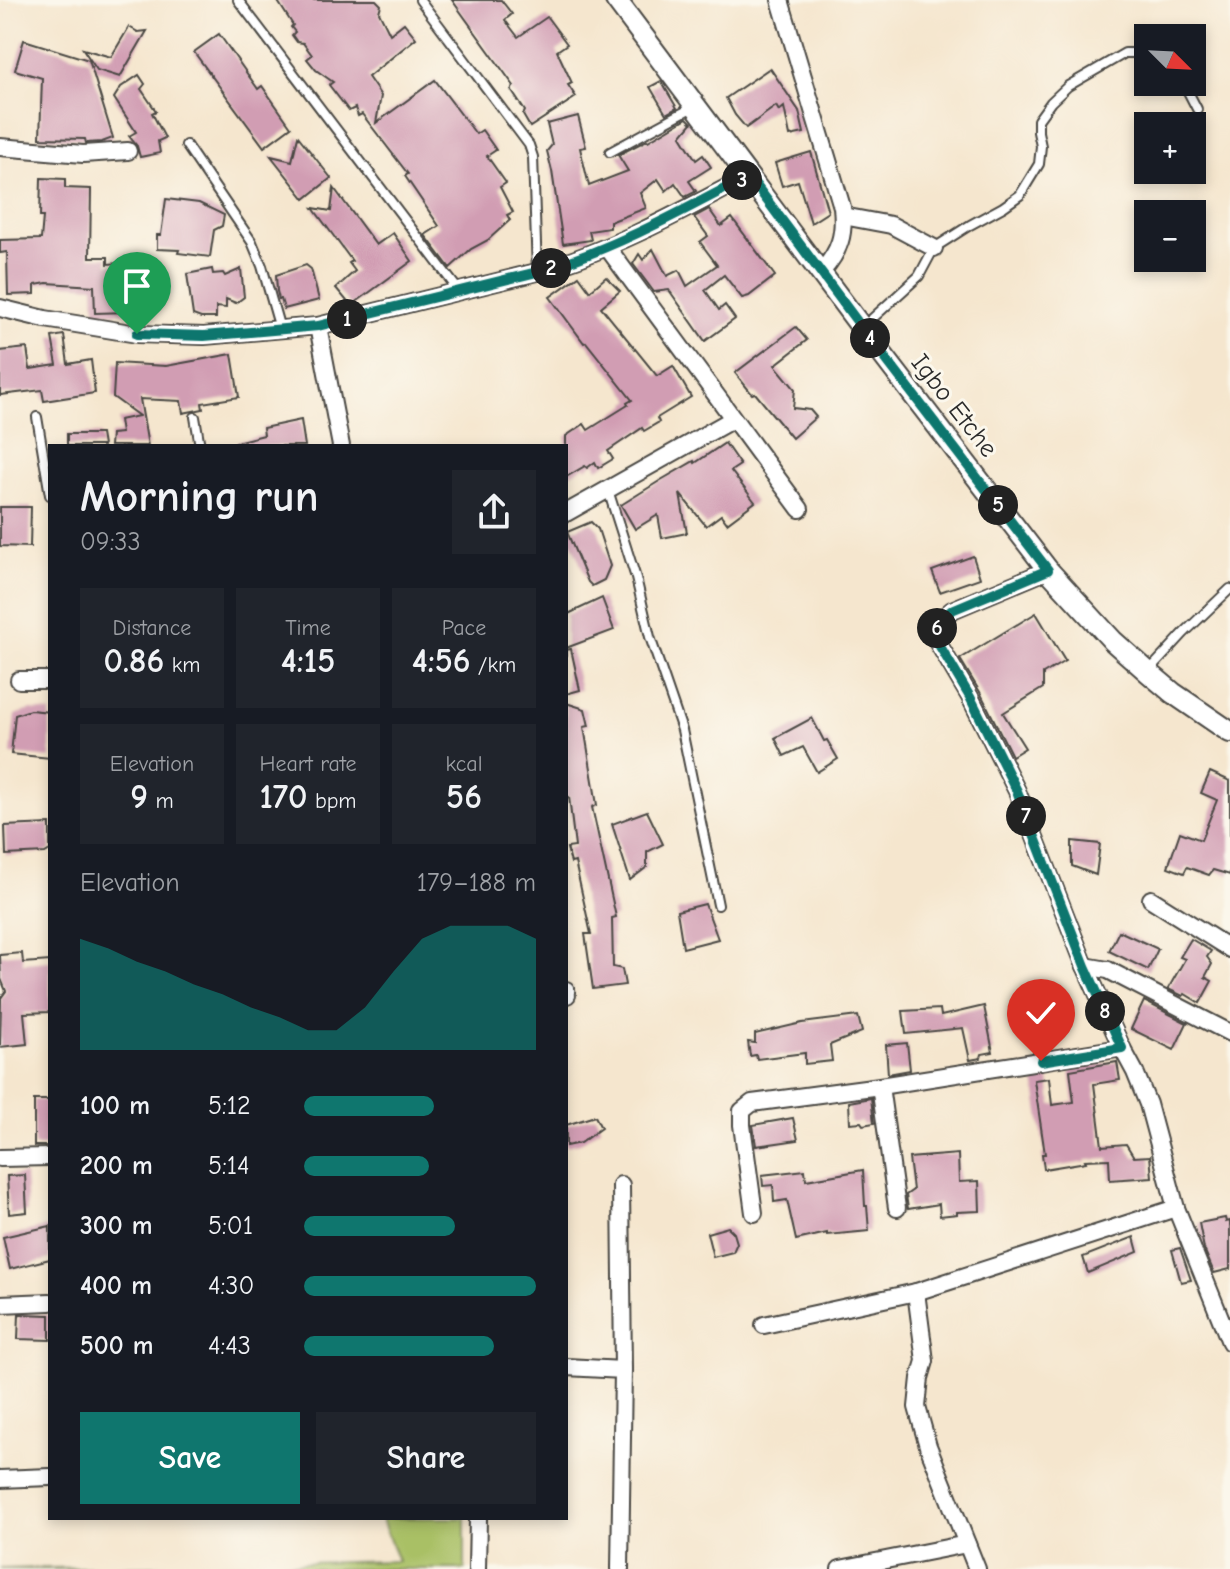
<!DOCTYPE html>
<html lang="en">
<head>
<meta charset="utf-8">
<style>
  :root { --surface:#171b24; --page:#20242c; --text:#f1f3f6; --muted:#9ea1a6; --accent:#0f766e }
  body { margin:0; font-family:"Comic Neue",sans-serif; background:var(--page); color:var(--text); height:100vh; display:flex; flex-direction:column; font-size:30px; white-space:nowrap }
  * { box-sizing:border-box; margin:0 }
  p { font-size:26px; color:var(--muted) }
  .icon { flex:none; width:44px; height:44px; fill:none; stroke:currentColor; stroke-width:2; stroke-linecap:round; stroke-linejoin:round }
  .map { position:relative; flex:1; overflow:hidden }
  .side { position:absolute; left:48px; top:444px; width:520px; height:1076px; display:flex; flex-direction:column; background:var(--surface); border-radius:0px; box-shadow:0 4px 12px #0003 }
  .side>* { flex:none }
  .needle { width:52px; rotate:114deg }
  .fabs { position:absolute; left:1134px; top:24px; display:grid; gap:16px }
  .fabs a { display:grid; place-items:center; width:72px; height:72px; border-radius:0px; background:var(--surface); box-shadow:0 4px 12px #0003; font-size:40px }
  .pin { position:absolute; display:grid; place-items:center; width:68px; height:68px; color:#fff; margin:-82px -34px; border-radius:50% 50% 50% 0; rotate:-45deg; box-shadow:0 0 8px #0007 }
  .pin .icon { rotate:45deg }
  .km { position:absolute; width:40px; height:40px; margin:-20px; border-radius:50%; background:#222; color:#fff; font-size:22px; line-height:40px; text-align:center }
  .round { display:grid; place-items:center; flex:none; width:84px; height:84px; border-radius:0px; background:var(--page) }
  .head { display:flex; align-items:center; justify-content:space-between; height:136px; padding:0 32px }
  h1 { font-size:44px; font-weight:800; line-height:60px }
  .stats { display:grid; grid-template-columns:repeat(3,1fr); gap:12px; height:136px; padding:8px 32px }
  .stats div { display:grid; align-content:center; border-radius:0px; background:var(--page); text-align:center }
  .stats b { font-size:34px; font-weight:800 }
  .stats small { font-size:22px; font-weight:400 }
  .stats p { font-size:22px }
  .chart { height:224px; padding:16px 32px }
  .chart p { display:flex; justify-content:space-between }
  .chart svg { width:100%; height:144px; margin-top:8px; fill:var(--accent); opacity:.7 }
  .primary-button { display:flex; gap:16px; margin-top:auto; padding:16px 32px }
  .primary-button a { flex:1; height:92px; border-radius:0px; background:var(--accent); color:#fff; font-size:32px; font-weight:800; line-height:92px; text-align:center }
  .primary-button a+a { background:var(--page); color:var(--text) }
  ul { padding:0 32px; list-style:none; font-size:26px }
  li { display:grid; grid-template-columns:128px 96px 1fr; align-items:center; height:60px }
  li i { height:20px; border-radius:10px; background:var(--accent) }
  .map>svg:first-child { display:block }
  .green { fill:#a9c065; stroke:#6a7648; stroke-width:2 }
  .building { fill:#d19db3 }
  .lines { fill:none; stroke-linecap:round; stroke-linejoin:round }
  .service-casing { stroke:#494743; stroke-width:12 }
  .minor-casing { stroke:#494743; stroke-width:20 }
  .tertiary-casing { stroke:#494743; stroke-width:24 }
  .service { stroke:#fff; stroke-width:8 }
  .minor { stroke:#fff; stroke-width:16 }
  .tertiary { stroke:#fff; stroke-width:20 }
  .route-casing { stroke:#fff; stroke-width:16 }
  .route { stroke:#0f766e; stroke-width:10 }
  .labels { text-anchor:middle; stroke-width:6; stroke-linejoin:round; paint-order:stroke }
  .street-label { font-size:26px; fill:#2b2b2b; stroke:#fbf7ec }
</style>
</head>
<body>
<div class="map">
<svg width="1230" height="1569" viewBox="0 0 1230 1569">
  <rect width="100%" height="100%" fill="#fbf7ec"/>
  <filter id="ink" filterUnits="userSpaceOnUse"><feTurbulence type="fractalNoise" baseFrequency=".0125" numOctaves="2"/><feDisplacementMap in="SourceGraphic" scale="16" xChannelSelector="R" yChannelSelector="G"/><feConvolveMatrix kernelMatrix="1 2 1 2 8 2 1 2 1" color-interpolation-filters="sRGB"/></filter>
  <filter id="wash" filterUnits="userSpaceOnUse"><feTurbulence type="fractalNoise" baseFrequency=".006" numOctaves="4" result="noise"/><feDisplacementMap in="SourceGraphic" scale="32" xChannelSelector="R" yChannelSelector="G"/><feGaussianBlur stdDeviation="1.8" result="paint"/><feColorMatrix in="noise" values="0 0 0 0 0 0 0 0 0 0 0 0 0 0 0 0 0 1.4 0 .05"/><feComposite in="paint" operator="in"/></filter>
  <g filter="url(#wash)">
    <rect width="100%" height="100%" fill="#f5e6ce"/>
    <polygon class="green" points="381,1518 465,1518 465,1569 0,1569 398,1561"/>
    <g id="blocks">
      <g class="building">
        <polygon points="277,0 376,0 381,5 379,12 390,34 404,23 416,38 368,77 381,96 376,123 435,80 476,134 482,130 496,150 487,156 506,183 500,187 513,212 507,215 510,220 488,240 471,249 450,268 425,235 439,226 405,176 408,174 362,114 358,116 355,108 349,111 329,85 333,82 316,70 307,59 312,55 303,43 297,42 292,35 295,32 291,27 293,25"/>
        <polygon points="452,0 501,0 512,14 505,20 518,37 547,17 567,44 557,51 572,83 568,85 576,97 530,127 523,115 525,111 511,90 514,86"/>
        <polygon points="129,27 138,32 147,31 120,77 97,70 83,49 111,57"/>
        <polygon points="219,34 258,89 262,86 291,127 264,147 194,52"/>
        <polygon points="24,40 89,60 113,138 102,142 86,143 85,139 40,138 42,78 15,70"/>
        <polygon points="770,68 799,111 804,133 790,136 784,107 779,111 776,106 746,128 735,115 726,98"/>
        <polygon points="139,75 145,84 141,89 156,111 152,113 165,138 158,141 160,153 140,157 137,146 129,136 136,132 114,98 121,87"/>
        <polygon points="661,81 677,108 666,114 650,87"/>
        <polygon points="578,116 586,147 580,148 589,186 628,171 618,155 647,140 648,141 687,118 692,123 681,136 696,160 703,155 711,167 689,181 696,191 693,193 685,197 675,183 666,191 658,179 640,193 646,208 610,222 610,228 589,231 591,240 563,244 552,171 547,151 552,145 547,124"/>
        <polygon points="298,136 331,178 305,199 271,156 292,161"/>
        <polygon points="811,152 828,212 811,223 798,181 782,186 775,163"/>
        <polygon points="41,178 65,179 65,188 91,189 90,257 108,257 108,264 133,262 133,276 141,276 141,303 129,304 129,312 95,313 94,286 47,283 35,285 35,294 8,295 7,252 0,253 0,240 41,239 43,217 40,217"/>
        <polygon points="334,188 376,245 393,233 412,261 351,306 336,288 355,271 349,263 352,261 313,208 331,211"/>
        <polygon points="166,199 199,203 224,215 222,226 214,230 210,257 178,253 179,250 157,249 157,235 161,235"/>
        <polygon points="709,209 721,226 732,218 775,276 749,296 742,298 724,275 705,290 719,310 725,305 735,319 705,341 669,290 654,292 633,264 639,254 643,260 653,249 667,276 679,270 687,286 717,265 700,242 708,236 694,217"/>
        <polygon points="306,265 311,269 319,300 284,309 281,299 279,299 277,291 276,275"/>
        <polygon points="212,269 213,274 223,273 225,276 241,269 244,297 236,303 226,299 226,308 216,307 216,318 201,318 193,315 187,274"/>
        <polygon points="579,276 590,291 606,277 620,291 601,307 657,376 673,366 691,397 657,418 659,422 644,431 642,428 608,451 613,459 598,468 595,462 587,468 585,466 566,477 566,436 584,424 588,430 628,405 627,403 632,400 586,342 584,343 550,297"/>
        <polygon points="796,327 807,340 775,365 795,389 793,408 810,410 816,417 792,438 755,393 752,394 735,373"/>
        <polygon points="64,335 68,364 91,360 95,393 44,401 42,390 0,395 0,351 27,348 30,369 57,365 52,337"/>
        <polygon points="232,354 239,397 202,403 203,409 183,413 181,401 140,399 148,446 110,446 111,434 121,433 119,420 139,416 113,397 115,363 166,366"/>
        <polygon points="301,420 305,446 236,446 236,442 264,435 263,428"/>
        <polygon points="67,434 101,434 103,446 67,446"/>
        <polygon points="725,443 740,465 731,471 755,502 727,523 721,515 706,526 680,494 687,533 662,538 658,515 635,529 621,505 661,480 694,461 695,463"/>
        <polygon points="0,507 31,507 30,547 0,546"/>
        <polygon points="591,522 598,529 610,566 604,580 592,586 588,582 567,532"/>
        <polygon points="973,556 980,578 940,592 932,571"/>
        <polygon points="602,598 614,630 566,648 566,615"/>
        <polygon points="1036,613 1065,661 1043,674 1043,688 1003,713 1025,748 1012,756 980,692 960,659"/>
        <polygon points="571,649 580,690 566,694 566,650"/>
        <polygon points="566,703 585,709 589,726 584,727 597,805 592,807 616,917 612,918 613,967 622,969 625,985 593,989 585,934 591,934 575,862 571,863 567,848 575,847 569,797 566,798"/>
        <polygon points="30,710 50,712 50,758 11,754 15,715"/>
        <polygon points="812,718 824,741 827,740 838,759 817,772 803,747 784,756 775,738"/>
        <polygon points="1210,772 1230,781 1230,875 1213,870 1209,875 1187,867 1184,873 1168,867 1180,832 1201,840 1217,800 1201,793"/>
        <polygon points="647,811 663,844 647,852 647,867 630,880 612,824"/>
        <polygon points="50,824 50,850 45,853 6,855 5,826"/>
        <polygon points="1072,841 1100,844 1096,875 1072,866"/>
        <polygon points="705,904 718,939 683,948 677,911"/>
        <polygon points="1119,931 1158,949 1148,970 1109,951"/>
        <polygon points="1191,939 1211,951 1207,957 1212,964 1205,977 1212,981 1200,1003 1185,994 1183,996 1168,989 1185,959 1180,957"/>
        <polygon points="22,953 23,963 50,961 50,1012 24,1013 27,1044 0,1047 1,998 6,991 1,979 0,955"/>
        <polygon points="1144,1001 1187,1023 1174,1050 1131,1029"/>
        <polygon points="984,1006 993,1052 982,1054 981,1058 970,1060 963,1028 906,1034 903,1011 940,1009 941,1016"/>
        <polygon points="858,1016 862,1032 830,1045 832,1061 805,1064 805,1053 757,1059 756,1055 750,1056 748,1042 755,1043 755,1034 802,1023"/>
        <polygon points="907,1043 910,1070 888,1074 886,1045"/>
        <polygon points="1117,1062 1120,1080 1094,1084 1102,1146 1126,1144 1134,1157 1150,1156 1152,1177 1110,1180 1109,1159 1085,1160 1086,1162 1044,1169 1042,1154 1045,1154 1034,1080 1049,1078 1052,1105 1074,1102 1070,1070"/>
        <polygon points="871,1098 874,1123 863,1125 861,1122 850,1123 849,1102"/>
        <rect x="34" y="1100" width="16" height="46"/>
        <polygon points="595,1116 601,1128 580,1143 566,1146 566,1125"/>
        <polygon points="793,1118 798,1140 756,1146 753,1125"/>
        <polygon points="958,1154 959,1182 979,1181 980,1211 957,1212 957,1214 940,1216 939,1204 908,1209 906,1195 913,1190 909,1158"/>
        <polygon points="805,1170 806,1180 863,1170 865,1206 867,1206 869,1231 827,1235 827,1233 796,1240 787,1200 774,1202 773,1185 763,1186 762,1175"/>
        <polygon points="25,1175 27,1212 9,1214 7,1176"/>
        <polygon points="1225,1218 1226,1222 1230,1221 1230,1269 1214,1273 1204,1249 1199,1223"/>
        <polygon points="50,1226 50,1259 10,1269 3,1237"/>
        <polygon points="728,1227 734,1233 737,1243 733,1252 713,1257 707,1233"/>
        <polygon points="1134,1237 1138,1252 1088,1273 1083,1257"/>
        <polygon points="1180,1248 1191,1280 1181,1282 1172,1250"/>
        <polygon points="19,1314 50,1315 50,1340 18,1339"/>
      </g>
    </g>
  </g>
  <g filter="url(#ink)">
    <use href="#blocks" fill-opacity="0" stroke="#494743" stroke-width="2"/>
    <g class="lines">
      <defs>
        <g id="service">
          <polyline points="238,0 459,291"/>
          <polyline points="420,0 529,145 533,157 537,272"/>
          <polyline points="1183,82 1197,109"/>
          <polyline points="186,145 252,242 262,266 280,329"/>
          <polyline points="610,152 695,106"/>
          <polyline points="863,327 919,276 934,248 970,225 1003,207 1020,195 1039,164 1041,146 1038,132 1038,120 1051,102 1068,86 1125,53 1140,53 1148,55"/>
          <polyline points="37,417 50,495"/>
          <polyline points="195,417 200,446"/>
          <polyline points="608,490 636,578 650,637 682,730 718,905"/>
          <polyline points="1148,672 1184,633 1230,589"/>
        </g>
        <g id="minor">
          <path d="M780 0 842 207C845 234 840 251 822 271"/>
          <polyline points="0,147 83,154 128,151"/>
          <polyline points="843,216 891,225 934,248"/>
          <polyline points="607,247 800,509"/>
          <path d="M0 308 45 319 137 334 204 336 318 326 537 272C612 250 681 212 749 176"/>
          <polyline points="318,326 341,446"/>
          <polyline points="566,513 733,419"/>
          <path d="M1048 570 952 610C941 619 937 625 935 638L970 697 1017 791 1085 966 1122 1048 1135 1072 1148 1104 1176 1208 1230 1342"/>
          <polyline points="19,680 50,680"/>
          <polyline points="1151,899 1230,949"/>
          <polyline points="1085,966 1108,970 1230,1033"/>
          <polyline points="566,990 567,995"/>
          <polyline points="880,1086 897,1208"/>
          <polyline points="0,1158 50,1157"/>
          <polyline points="754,1213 742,1125 742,1111 752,1103 880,1086 1122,1048"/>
          <polyline points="916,1292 925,1361 920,1378 917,1407 928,1446 977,1569"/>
          <polyline points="0,1304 50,1302"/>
          <polyline points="764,1325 916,1292 1176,1208"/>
          <polyline points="566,1367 623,1370"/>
          <polyline points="0,1479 50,1477"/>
          <polyline points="477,1569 478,1518"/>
          <polyline points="620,1569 623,1370 621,1185"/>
          <polyline points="840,1569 967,1544"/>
        </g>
        <polyline id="tertiary" points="616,0 862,328 1048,570 1113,641 1148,672 1173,693 1230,732"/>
      </defs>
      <use href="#service" class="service-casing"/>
      <use href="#minor" class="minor-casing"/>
      <use href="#tertiary" class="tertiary-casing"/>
      <use href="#service" class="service"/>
      <use href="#minor" class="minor"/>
      <use href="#tertiary" class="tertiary"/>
    </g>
  </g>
  <g class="lines" filter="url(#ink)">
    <defs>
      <path id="route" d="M137 334 204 336 318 326 537 272C612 250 681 212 749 176L862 328 1048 570 952 610C941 619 937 625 935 638L970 697 1017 791 1085 966 1122 1048 1041 1061"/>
    </defs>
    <use href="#route" class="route-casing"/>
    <use href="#route" class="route"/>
  </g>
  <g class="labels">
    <g class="street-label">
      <text transform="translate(955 405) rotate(52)" y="9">Igbo Etche</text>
    </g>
  </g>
</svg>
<div class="fabs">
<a><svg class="needle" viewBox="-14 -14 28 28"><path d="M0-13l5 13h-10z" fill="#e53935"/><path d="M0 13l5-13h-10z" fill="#9ea1a6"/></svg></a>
<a>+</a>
<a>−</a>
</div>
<div class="pin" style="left:137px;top:334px;background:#1e9e55"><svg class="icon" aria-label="arrive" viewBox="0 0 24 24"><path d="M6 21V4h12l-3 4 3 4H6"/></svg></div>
<div class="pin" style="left:1041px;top:1061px;background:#d93025"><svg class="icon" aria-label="check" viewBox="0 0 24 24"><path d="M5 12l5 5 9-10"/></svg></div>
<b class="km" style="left:347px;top:319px">1</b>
<b class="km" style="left:551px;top:268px">2</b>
<b class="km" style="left:742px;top:180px">3</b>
<b class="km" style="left:870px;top:338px">4</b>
<b class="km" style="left:998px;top:505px">5</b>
<b class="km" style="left:937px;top:628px">6</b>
<b class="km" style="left:1026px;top:816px">7</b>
<b class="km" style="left:1105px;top:1011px">8</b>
<section class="side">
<div class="head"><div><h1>Morning run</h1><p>09:33</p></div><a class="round"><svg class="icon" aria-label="share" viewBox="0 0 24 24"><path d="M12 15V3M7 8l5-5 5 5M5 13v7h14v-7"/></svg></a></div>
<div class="stats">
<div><p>Distance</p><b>0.86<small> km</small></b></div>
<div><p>Time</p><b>4:15</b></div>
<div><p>Pace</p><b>4:56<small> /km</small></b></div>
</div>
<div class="stats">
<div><p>Elevation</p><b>9<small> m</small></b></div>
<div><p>Heart rate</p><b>170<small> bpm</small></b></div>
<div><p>kcal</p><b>56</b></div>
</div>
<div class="chart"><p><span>Elevation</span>179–188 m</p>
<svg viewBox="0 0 160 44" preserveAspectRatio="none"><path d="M0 44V10L10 13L20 17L30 20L40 24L50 27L60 31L70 34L80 38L90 38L100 31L110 20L120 10L130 6L140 6L150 6L160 10V44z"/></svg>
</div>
<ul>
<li><b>100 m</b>5:12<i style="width:56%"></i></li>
<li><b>200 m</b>5:14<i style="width:54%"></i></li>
<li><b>300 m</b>5:01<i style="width:65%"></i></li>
<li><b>400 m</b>4:30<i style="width:100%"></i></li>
<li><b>500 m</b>4:43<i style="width:82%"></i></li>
</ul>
<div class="primary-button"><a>Save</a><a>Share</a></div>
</section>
</div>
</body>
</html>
